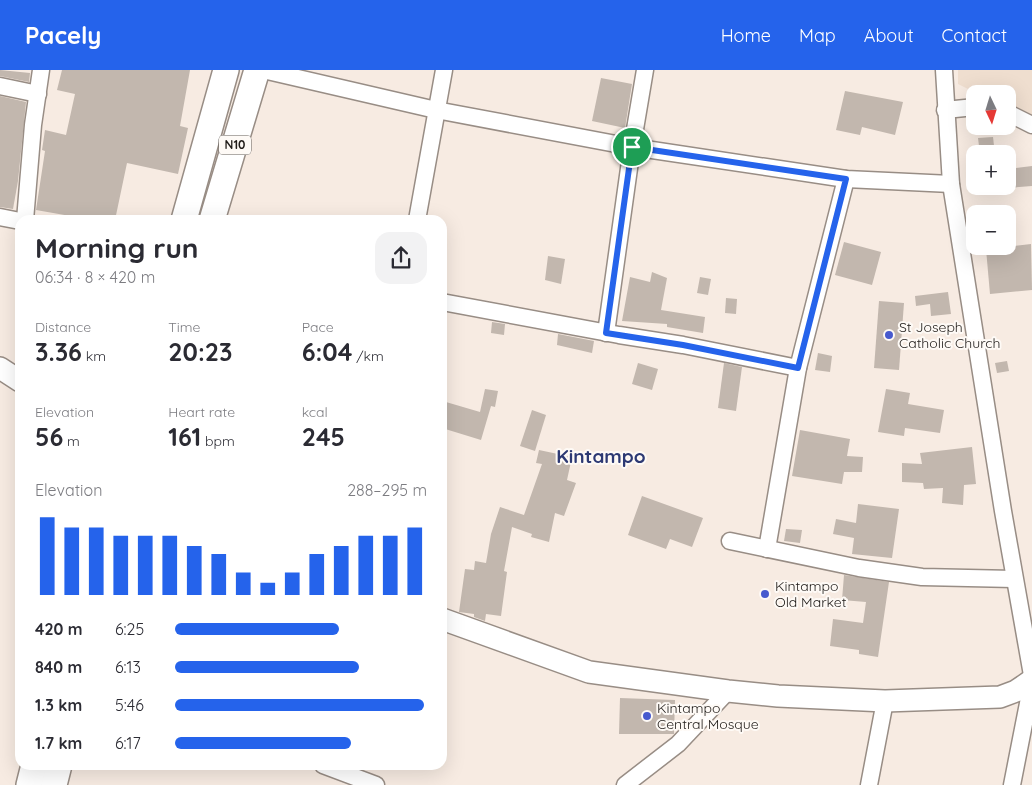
<!DOCTYPE html>
<html lang="en">
<head>
<meta charset="utf-8">
<style>
  :root { --surface:#fff; --page:#f2f2f3; --text:#2b2b33; --muted:#7c7c81; --accent:#2563eb }
  body { margin:0; font-family:Quicksand,sans-serif; background:var(--page); color:var(--text); height:100vh; display:flex; flex-direction:column; font-size:19px; white-space:nowrap }
  * { box-sizing:border-box; margin:0 }
  p { font-size:16px; color:var(--muted) }
  .icon { flex:none; width:28px; height:28px; fill:none; stroke:currentColor; stroke-width:2; stroke-linecap:round; stroke-linejoin:round }
  .map { position:relative; flex:1; overflow:hidden }
  .panel { position:absolute; left:15px; top:145px; width:432px; height:555px; display:flex; flex-direction:column; background:var(--surface); border-radius:15px; box-shadow:0 5px 20px #0002 }
  .panel>* { flex:none }
  .needle { width:32px; rotate:176deg }
  .tools { position:absolute; left:966px; top:15px; display:grid; gap:10px }
  .tools a { display:grid; place-items:center; width:50px; height:50px; border-radius:10px; background:var(--surface); box-shadow:0 5px 20px #0002; font-size:25px }
  .pin { position:absolute; display:grid; place-items:center; width:42px; height:42px; color:#fff; margin:-21px; border:2px solid #fff; border-radius:50%; box-shadow:0 1px 5px #0007 }
  .round { display:grid; place-items:center; flex:none; width:52px; height:52px; border-radius:15px; background:var(--page) }
  .overview { display:flex; align-items:center; justify-content:space-between; height:85px; padding:0 20px }
  h1 { font-size:28px; font-weight:700; line-height:38px }
  .metrics { display:grid; grid-template-columns:repeat(3,1fr); gap:8px; height:85px; padding:5px 20px }
  .metrics div { display:grid; align-content:center }
  .metrics b { font-size:25px; font-weight:700 }
  .metrics small { font-size:14px; font-weight:400 }
  .metrics p { font-size:14px }
  .chart { height:140px; padding:10px 20px }
  .chart p { display:flex; justify-content:space-between }
  .chart svg { width:100%; height:90px; margin-top:5px; stroke:var(--accent); stroke-width:6 }
  ul { padding:0 20px; list-style:none; font-size:16px }
  li { display:grid; grid-template-columns:80px 60px 1fr; align-items:center; height:38px }
  li i { height:12px; border-radius:6px; background:var(--accent) }
  header { display:flex; align-items:center; gap:30px; box-sizing:border-box; height:70px; padding:0 25px; background:var(--accent); color:#fff }
  header strong { font-size:24px }
  nav { display:flex; gap:28px; margin-inline-start:auto; font-size:18px }
  .map>svg:first-child { display:block }
  .built { fill:#efdecf }
  .building { fill:#c2b7ae }
  .lines { fill:none; stroke-linecap:round; stroke-linejoin:round }
  .minor-casing { stroke:#988d85; stroke-width:19 }
  .major-casing { stroke:#988d85; stroke-width:24 }
  .highway-casing { stroke:#988d85; stroke-width:28 }
  .minor { stroke:#fff; stroke-width:16 }
  .major { stroke:#fff; stroke-width:21 }
  .highway { stroke:#fff; stroke-width:25 }
  .route-casing { stroke:#fff; stroke-width:10 }
  .route { stroke:#2563eb; stroke-width:6 }
  .poi-dot { fill:#475ace; stroke:#fefaf6; stroke-width:2 }
  .labels { text-anchor:middle; stroke-width:4; stroke-linejoin:round; paint-order:stroke }
  .shield { fill:#fefaf6; stroke:#625e5b; stroke-width:1 }
  .shield-label { font-size:12px; font-weight:bold; fill:#1f1b18 }
  .poi-label { font-size:14px; fill:#1f1b18; stroke:#fefaf6; text-anchor:start }
  .district-label { font-size:19px; font-weight:bold; fill:#2d3973; stroke:#fefaf6 }
</style>
</head>
<body>
<header>
<strong>Pacely</strong>
<nav><a>Home</a><a>Map</a><a>About</a><a>Contact</a></nav>
</header>
<div class="map">
<svg width="1032" height="715" viewBox="0 0 1032 715">
  <rect width="100%" height="100%" fill="#f7ebe2"/>
  <polygon class="built" points="958,0 1032,0 1032,49 1008,38 1008,24 978,24 958,14"/>
  <g class="building">
    <polygon points="0,0 30,3 29,12 0,6"/>
    <polygon points="62,0 190,0 180,56 188,58 178,104 127,93 115,150 93,150 36,140 45,81 42,80 45,60 66,65 75,24 57,20"/>
    <polygon points="601,8 632,14 625,58 592,51"/>
    <polygon points="845,21 903,32 895,65 862,57 860,65 836,60"/>
    <polygon points="0,26 26,32 18,111 13,139 0,137"/>
    <polygon points="993,67 995,84 980,84 978,68"/>
    <polygon points="1032,96 1032,116 1008,118 1008,99"/>
    <polygon points="844,172 881,182 872,215 835,205"/>
    <polygon points="1031,174 1032,220 990,224 986,179"/>
    <polygon points="548,186 565,189 561,214 545,210"/>
    <polygon points="652,202 667,208 661,240 705,247 703,263 667,257 667,254 622,251 630,207 650,212"/>
    <polygon points="700,207 711,209 708,225 697,223"/>
    <polygon points="948,222 951,244 931,246 930,234 916,236 915,226"/>
    <polygon points="726,228 737,229 736,244 725,243"/>
    <polygon points="879,231 904,233 899,300 874,298"/>
    <polygon points="492,252 505,254 504,265 491,263"/>
    <polygon points="558,264 594,271 592,283 557,275"/>
    <polygon points="818,283 832,286 830,302 815,300"/>
    <polygon points="1007,291 1009,301 997,303 995,293"/>
    <polygon points="638,293 658,299 652,320 632,314"/>
    <polygon points="724,293 742,297 736,341 718,338"/>
    <polygon points="485,319 498,321 495,337 491,336 481,370 442,358 442,344 446,332 480,342"/>
    <polygon points="886,319 910,323 908,334 944,340 940,363 905,358 904,366 878,362"/>
    <polygon points="532,340 546,345 535,381 520,376"/>
    <polygon points="800,360 850,369 847,386 863,387 862,402 844,402 842,414 792,406"/>
    <polygon points="972,377 976,414 964,415 963,435 942,433 943,418 924,419 923,413 902,412 902,393 922,394 920,383"/>
    <polygon points="539,380 572,387 567,410 576,413 564,446 555,443 549,472 531,467 532,464 512,457 504,501 507,502 501,546 486,544 485,551 474,547 474,544 459,542 465,499 474,500 475,491 486,493 491,464 500,437 524,445 542,394 536,393"/>
    <polygon points="642,426 703,448 692,477 670,469 666,479 628,465"/>
    <polygon points="858,434 899,439 892,488 852,484 854,468 833,464 836,449 856,453"/>
    <polygon points="786,459 802,460 800,473 784,471"/>
    <polygon points="844,505 889,512 878,587 859,584 859,580 830,576 833,549 863,553 866,532 842,530"/>
    <polygon points="620,628 675,630 674,664 619,664"/>
  </g>
  <g class="lines">
    <defs>
      <g id="minor">
        <polyline points="263,0 436,40 632,77 846,109 951,114"/>
        <polyline points="944,0 951,114 1003,441 1032,605"/>
        <polyline points="0,16 38,24"/>
        <polyline points="945,40 975,37"/>
        <polyline points="1008,43 1032,55"/>
        <polyline points="0,147 20,151"/>
        <polyline points="25,150 33,55 41,0"/>
        <polyline points="417,150 444,0"/>
        <polyline points="442,232 619,265 683,275 798,298"/>
        <polyline points="606,263 632,77 645,0"/>
        <polyline points="730,471 859,498 922,507 1014,509"/>
        <polyline points="767,479 798,298 846,109"/>
        <polyline points="323,695 376,715"/>
        <polyline points="625,715 678,674 728,621"/>
        <polyline points="869,715 885,631"/>
        <polyline points="1012,715 1032,613"/>
      </g>
      <g id="major">
        <polyline points="0,298 20,311"/>
        <polyline points="442,549 589,602 728,621 778,626 885,631 1000,627 1016,621 1032,610"/>
      </g>
      <g id="highway">
        <polyline points="184,150 226,0"/>
        <polyline points="212,150 257,0"/>
        <polyline points="29,715 34,695"/>
        <polyline points="54,715 59,695"/>
      </g>
    </defs>
    <use href="#minor" class="minor-casing"/>
    <use href="#major" class="major-casing"/>
    <use href="#highway" class="highway-casing"/>
    <use href="#minor" class="minor"/>
    <use href="#major" class="major"/>
    <use href="#highway" class="highway"/>
  </g>
  <g class="lines">
    <defs>
      <polygon id="route" points="632,77 846,109 798,298 683,275 606,263"/>
    </defs>
    <use href="#route" class="route-casing"/>
    <use href="#route" class="route"/>
  </g>
  <g class="poi-dot">
    <circle cx="889" cy="265" r="5"/>
    <circle cx="765" cy="524" r="5"/>
    <circle cx="647" cy="646" r="5"/>
  </g>
  <g class="labels">
    <rect class="shield" x="219" y="65.5" width="32" height="19" rx="4"/>
    <g class="shield-label">
      <text x="235" y="79">N10</text>
    </g>
    <g class="poi-label">
      <text x="899" y="262">St Joseph<tspan x="899" dy="16">Catholic Church</tspan></text>
      <text x="775" y="521">Kintampo<tspan x="775" dy="16">Old Market</tspan></text>
      <text x="657" y="643">Kintampo<tspan x="657" dy="16">Central Mosque</tspan></text>
    </g>
    <g class="district-label">
      <text x="601" y="393">Kintampo</text>
    </g>
  </g>
</svg>
<div class="tools">
<a><svg class="needle" viewBox="-14 -14 28 28"><path d="M0-13l5 13h-10z" fill="#e53935"/><path d="M0 13l5-13h-10z" fill="#7c7c81"/></svg></a>
<a>+</a>
<a>−</a>
</div>
<div class="pin" style="left:632px;top:77px;background:#1e9e55"><svg class="icon" aria-label="arrive" viewBox="0 0 24 24"><path d="M6 21V4h12l-3 4 3 4H6"/></svg></div>
<section class="panel">
<div class="overview"><div><h1>Morning run</h1><p>06:34 · 8 × 420 m</p></div><a class="round"><svg class="icon" aria-label="share" viewBox="0 0 24 24"><path d="M12 15V3M7 8l5-5 5 5M5 13v7h14v-7"/></svg></a></div>
<div class="metrics">
<div><p>Distance</p><b>3.36<small> km</small></b></div>
<div><p>Time</p><b>20:23</b></div>
<div><p>Pace</p><b>6:04<small> /km</small></b></div>
</div>
<div class="metrics">
<div><p>Elevation</p><b>56<small> m</small></b></div>
<div><p>Heart rate</p><b>161<small> bpm</small></b></div>
<div><p>kcal</p><b>245</b></div>
</div>
<div class="chart"><p><span>Elevation</span>288–295 m</p>
<svg viewBox="0 0 160 44" preserveAspectRatio="none"><path d="M5 44V6M15 44V11M25 44V11M35 44V15M45 44V15M55 44V15M65 44V20M75 44V24M85 44V33M95 44V38M105 44V33M115 44V24M125 44V20M135 44V15M145 44V15M155 44V11"/></svg>
</div>
<ul>
<li><b>420 m</b>6:25<i style="width:65%"></i></li>
<li><b>840 m</b>6:13<i style="width:73%"></i></li>
<li><b>1.3 km</b>5:46<i style="width:99%"></i></li>
<li><b>1.7 km</b>6:17<i style="width:70%"></i></li>
</ul>
</section>
</div>
</body>
</html>
